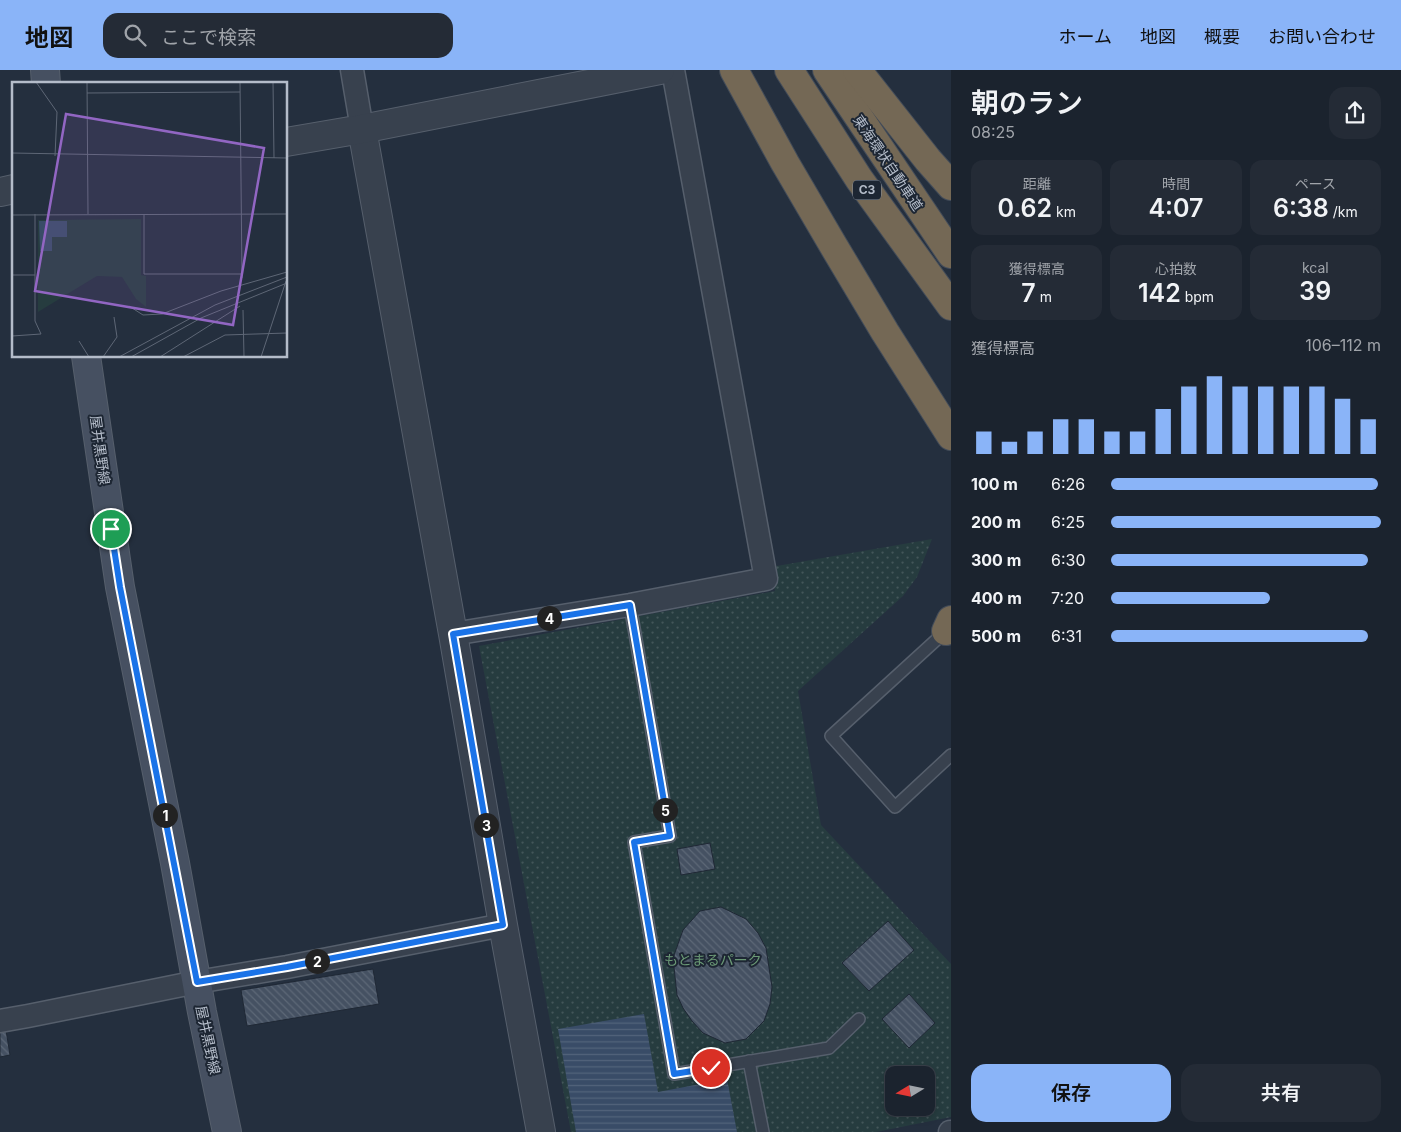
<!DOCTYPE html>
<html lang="ja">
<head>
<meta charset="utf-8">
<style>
  :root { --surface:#1b232e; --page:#242b36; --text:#f1f3f6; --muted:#a0a4aa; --line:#39404a; --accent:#8ab4f8 }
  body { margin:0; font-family:Inter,"Noto Sans JP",sans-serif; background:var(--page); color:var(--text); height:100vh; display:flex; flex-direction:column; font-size:19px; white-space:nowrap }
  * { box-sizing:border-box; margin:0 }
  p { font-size:16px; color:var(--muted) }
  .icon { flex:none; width:28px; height:28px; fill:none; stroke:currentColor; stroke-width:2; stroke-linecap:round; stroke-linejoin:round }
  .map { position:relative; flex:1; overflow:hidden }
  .details { display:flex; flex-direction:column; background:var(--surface); width:450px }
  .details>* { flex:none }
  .needle { width:32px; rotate:260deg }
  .buttons { position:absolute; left:885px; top:996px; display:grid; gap:10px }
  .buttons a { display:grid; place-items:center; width:50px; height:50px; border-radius:10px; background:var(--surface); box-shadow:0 2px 8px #0003,0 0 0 1px var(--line); font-size:25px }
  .pin { position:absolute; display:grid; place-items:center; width:42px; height:42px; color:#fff; margin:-21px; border:2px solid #fff; border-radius:50%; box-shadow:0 1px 5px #0007 }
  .km { position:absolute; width:25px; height:25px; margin:-12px; border-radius:50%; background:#222; color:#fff; font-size:14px; line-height:25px; text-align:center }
  .round { display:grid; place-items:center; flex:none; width:52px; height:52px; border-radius:15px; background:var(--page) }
  .head { display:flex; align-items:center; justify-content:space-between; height:85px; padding:0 20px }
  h1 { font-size:28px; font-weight:600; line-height:38px }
  .figures { display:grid; grid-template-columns:repeat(3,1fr); gap:8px; height:85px; padding:5px 20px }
  .figures div { display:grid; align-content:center; border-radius:12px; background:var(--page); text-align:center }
  .figures b { font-size:25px; font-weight:600 }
  .figures small { font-size:14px; font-weight:400 }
  .figures p { font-size:14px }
  .chart { height:140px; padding:10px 20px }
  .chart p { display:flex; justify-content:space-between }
  .chart svg { width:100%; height:90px; margin-top:5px; stroke:var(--accent); stroke-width:6 }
  .button { display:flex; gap:10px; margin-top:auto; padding:10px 20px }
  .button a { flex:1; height:58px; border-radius:15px; background:var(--accent); color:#111; font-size:20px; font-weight:600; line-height:58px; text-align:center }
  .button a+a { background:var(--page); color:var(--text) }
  ul { padding:0 20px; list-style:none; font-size:16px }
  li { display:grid; grid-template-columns:80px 60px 1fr; align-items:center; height:38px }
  li i { height:12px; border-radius:6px; background:var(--accent) }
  header { display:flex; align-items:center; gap:30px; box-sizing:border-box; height:70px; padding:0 25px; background:var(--accent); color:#111 }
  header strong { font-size:24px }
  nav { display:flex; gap:28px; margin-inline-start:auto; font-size:18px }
  .search { width:350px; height:45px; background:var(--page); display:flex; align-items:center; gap:12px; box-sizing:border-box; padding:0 18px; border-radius:15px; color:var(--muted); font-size:19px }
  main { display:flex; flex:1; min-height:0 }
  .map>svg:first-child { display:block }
  .park { fill:url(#park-dots); fill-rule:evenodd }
  .water { fill:url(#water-rules) }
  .building { fill:url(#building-back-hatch); stroke:#1f2835 }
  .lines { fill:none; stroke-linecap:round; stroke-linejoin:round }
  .service-casing { stroke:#565f6c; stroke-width:14 }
  .minor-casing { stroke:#565f6c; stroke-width:25 }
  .tertiary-casing { stroke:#565f6c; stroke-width:30 }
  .secondary-casing { stroke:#565f6c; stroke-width:30 }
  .motorway-casing { stroke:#434c59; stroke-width:30 }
  .service { stroke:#38414e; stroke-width:11 }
  .minor { stroke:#38414e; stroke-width:22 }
  .tertiary { stroke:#38414e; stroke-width:28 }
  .secondary { stroke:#465061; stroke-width:28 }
  .motorway { stroke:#746855; stroke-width:28 }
  .route-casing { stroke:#fff; stroke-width:10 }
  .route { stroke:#1a73e8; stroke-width:6 }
  .labels { text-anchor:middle; stroke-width:4; stroke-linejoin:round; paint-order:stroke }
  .shield { fill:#1d2633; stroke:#878f9c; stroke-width:1 }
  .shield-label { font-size:12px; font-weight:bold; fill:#b4bcc9 }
  .street-label { font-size:14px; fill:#b4bcc9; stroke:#1d2633 }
  .park-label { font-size:14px; fill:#6b9a76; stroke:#1d2633 }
  .inset-road { fill:none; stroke:#5e6776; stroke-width:1 }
  .view { fill:#9266c3; fill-opacity:0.15; stroke:#9266c3; stroke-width:2.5 }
  .inset-edge { fill:none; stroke:#b4bcc9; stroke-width:2.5 }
</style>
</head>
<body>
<header>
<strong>地図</strong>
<div class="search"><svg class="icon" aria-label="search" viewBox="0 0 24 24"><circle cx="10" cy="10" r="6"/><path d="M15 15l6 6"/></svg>ここで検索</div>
<nav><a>ホーム</a><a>地図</a><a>概要</a><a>お問い合わせ</a></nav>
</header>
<main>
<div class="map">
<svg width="951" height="1062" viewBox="0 0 951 1062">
  <defs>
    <pattern id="park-dots" width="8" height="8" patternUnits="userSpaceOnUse" patternTransform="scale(1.25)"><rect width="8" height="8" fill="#263c3f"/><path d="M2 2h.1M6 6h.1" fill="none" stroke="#435659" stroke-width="1.8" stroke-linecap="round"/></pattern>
    <pattern id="water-rules" width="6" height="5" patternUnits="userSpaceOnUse" patternTransform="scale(1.25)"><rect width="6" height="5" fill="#394c67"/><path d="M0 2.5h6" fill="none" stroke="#53647b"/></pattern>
    <pattern id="building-back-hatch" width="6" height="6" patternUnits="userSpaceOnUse" patternTransform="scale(1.25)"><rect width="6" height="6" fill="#455162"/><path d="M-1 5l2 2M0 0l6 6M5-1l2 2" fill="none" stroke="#5d6877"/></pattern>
  </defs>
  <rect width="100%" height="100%" fill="#242f3e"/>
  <path class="park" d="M932 469 917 507 903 526 798 621 821 755 951 894V1047L876 1062H571L479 576 775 521 771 497ZM894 1005H926V1038H894Z"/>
  <polygon class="water" points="644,944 658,1022 727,1009 737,1062 576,1062 558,959"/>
  <g class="building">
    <polygon points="710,773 715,799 681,805 677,779"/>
    <polygon points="721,837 746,849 758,863 766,878 772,917 770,934 764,951 746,969 725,973 703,963 692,951 683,938 677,925 673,888 683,860 700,841"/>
    <polygon points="888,851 914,880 869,921 842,893"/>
    <polygon points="373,899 379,934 247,956 241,920"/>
    <polygon points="909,924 935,953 909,978 882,949"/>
    <polygon points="6,960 10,985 0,987 0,961"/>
  </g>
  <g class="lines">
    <defs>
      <g id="service">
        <polyline points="630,535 670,766 634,772 674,1004 829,978 859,949"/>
        <polyline points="946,561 831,666 895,737 951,685"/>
        <polyline points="749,991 763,1062"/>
      </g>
      <g id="minor">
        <polyline points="352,0 362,59"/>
        <polyline points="453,564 630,535 766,509 673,0"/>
        <polyline points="0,951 28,946 197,912 287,897 503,855"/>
        <polyline points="950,1062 951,1062"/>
      </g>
      <g id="tertiary">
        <polyline points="362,59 453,564 503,855 541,1062"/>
        <polyline points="286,72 362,59 660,0"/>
        <polyline points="0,122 14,119"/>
      </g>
      <g id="secondary">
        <polyline points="45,0 46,14"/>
        <polyline points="86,286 120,517 175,793 202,942 227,1062"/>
      </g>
      <g id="motorway">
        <polyline points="734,0 785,93 833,175 885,262 951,366"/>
        <polyline points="789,0 859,109 951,236"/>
        <polyline points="827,0 951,184"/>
        <polyline points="857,0 928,90 951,116"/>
        <polyline points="946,561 951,550"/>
      </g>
    </defs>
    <use href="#service" class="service-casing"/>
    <use href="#minor" class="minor-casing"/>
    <use href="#tertiary" class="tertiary-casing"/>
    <use href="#secondary" class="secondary-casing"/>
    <use href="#motorway" class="motorway-casing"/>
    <use href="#service" class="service"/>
    <use href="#minor" class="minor"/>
    <use href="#tertiary" class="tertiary"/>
    <use href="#secondary" class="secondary"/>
    <use href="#motorway" class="motorway"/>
  </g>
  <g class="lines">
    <defs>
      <polyline id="route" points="111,459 120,517 197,912 287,897 503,855 453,564 630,535 670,766 634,772 674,1004 711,998"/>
    </defs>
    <use href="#route" class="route-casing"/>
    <use href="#route" class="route"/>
  </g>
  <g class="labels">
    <rect class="shield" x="853" y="110.5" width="28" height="19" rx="4"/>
    <g class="shield-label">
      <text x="867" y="124">C3</text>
    </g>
    <g class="street-label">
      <text transform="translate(888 93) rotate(56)" y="5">東海環状自動車道</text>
      <text transform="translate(100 380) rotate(82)" y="5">屋井黒野線</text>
      <text transform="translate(208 970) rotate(78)" y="5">屋井黒野線</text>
    </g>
    <g class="park-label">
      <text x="713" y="895">もとまるパーク</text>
    </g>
  </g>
  <g transform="translate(12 12)">
    <rect width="275" height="275" fill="#242f3e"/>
    <path d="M129 137V193L134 194V225L124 217 110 195 85 194 26 230V138Z" fill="#263c3f"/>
    <path d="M27 139H55V155H40V169H28Z" fill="#394c67"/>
    <path class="inset-road" d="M24 0 45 30 43 74M75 0 76 132M228 0 230 196M261 0 262 76M75 11 228 10M0 71 275 76M132 132V192H230M0 133 275 132M0 193H23V132M117 224 131 233 150 232 209 209 275 190M231 228 232 275M0 254 29 252 23 239V193M67 259 77 275M91 275 105 255 102 235M107 275 203 223 275 195M119 275 189 236 275 201M148 275 228 224M171 275 213 253 275 251M249 275 274 199"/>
    <path class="view" d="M54 32 252 66 221 243 23 209Z"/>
    <rect width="275" height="275" class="inset-edge"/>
  </g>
</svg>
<div class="buttons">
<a><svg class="needle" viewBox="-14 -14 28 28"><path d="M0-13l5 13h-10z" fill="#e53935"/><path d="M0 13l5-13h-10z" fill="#a0a4aa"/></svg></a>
</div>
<div class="pin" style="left:111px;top:459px;background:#1e9e55"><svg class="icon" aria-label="arrive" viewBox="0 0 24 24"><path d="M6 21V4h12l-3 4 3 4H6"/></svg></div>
<div class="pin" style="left:711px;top:998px;background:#d93025"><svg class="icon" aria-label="check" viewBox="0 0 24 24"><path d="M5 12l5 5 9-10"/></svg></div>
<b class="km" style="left:165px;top:745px">1</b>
<b class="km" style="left:317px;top:891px">2</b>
<b class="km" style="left:486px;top:755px">3</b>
<b class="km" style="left:549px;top:548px">4</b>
<b class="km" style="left:665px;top:740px">5</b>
</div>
<section class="details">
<div class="head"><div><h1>朝のラン</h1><p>08:25</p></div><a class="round"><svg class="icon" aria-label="share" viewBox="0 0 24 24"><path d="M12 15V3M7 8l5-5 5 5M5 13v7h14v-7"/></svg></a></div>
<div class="figures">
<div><p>距離</p><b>0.62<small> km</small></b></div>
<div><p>時間</p><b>4:07</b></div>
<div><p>ペース</p><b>6:38<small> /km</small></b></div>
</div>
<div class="figures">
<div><p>獲得標高</p><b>7<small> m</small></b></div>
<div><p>心拍数</p><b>142<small> bpm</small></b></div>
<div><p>kcal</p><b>39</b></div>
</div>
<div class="chart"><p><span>獲得標高</span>106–112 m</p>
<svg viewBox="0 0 160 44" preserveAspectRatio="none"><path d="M5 44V33M15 44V38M25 44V33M35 44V27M45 44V27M55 44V33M65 44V33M75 44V22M85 44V11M95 44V6M105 44V11M115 44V11M125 44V11M135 44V11M145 44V17M155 44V27"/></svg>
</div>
<ul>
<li><b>100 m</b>6:26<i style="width:99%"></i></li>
<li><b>200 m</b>6:25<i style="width:100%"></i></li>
<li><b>300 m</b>6:30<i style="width:95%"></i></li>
<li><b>400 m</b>7:20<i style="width:59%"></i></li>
<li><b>500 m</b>6:31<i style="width:95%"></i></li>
</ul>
<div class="button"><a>保存</a><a>共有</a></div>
</section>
</main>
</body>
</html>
